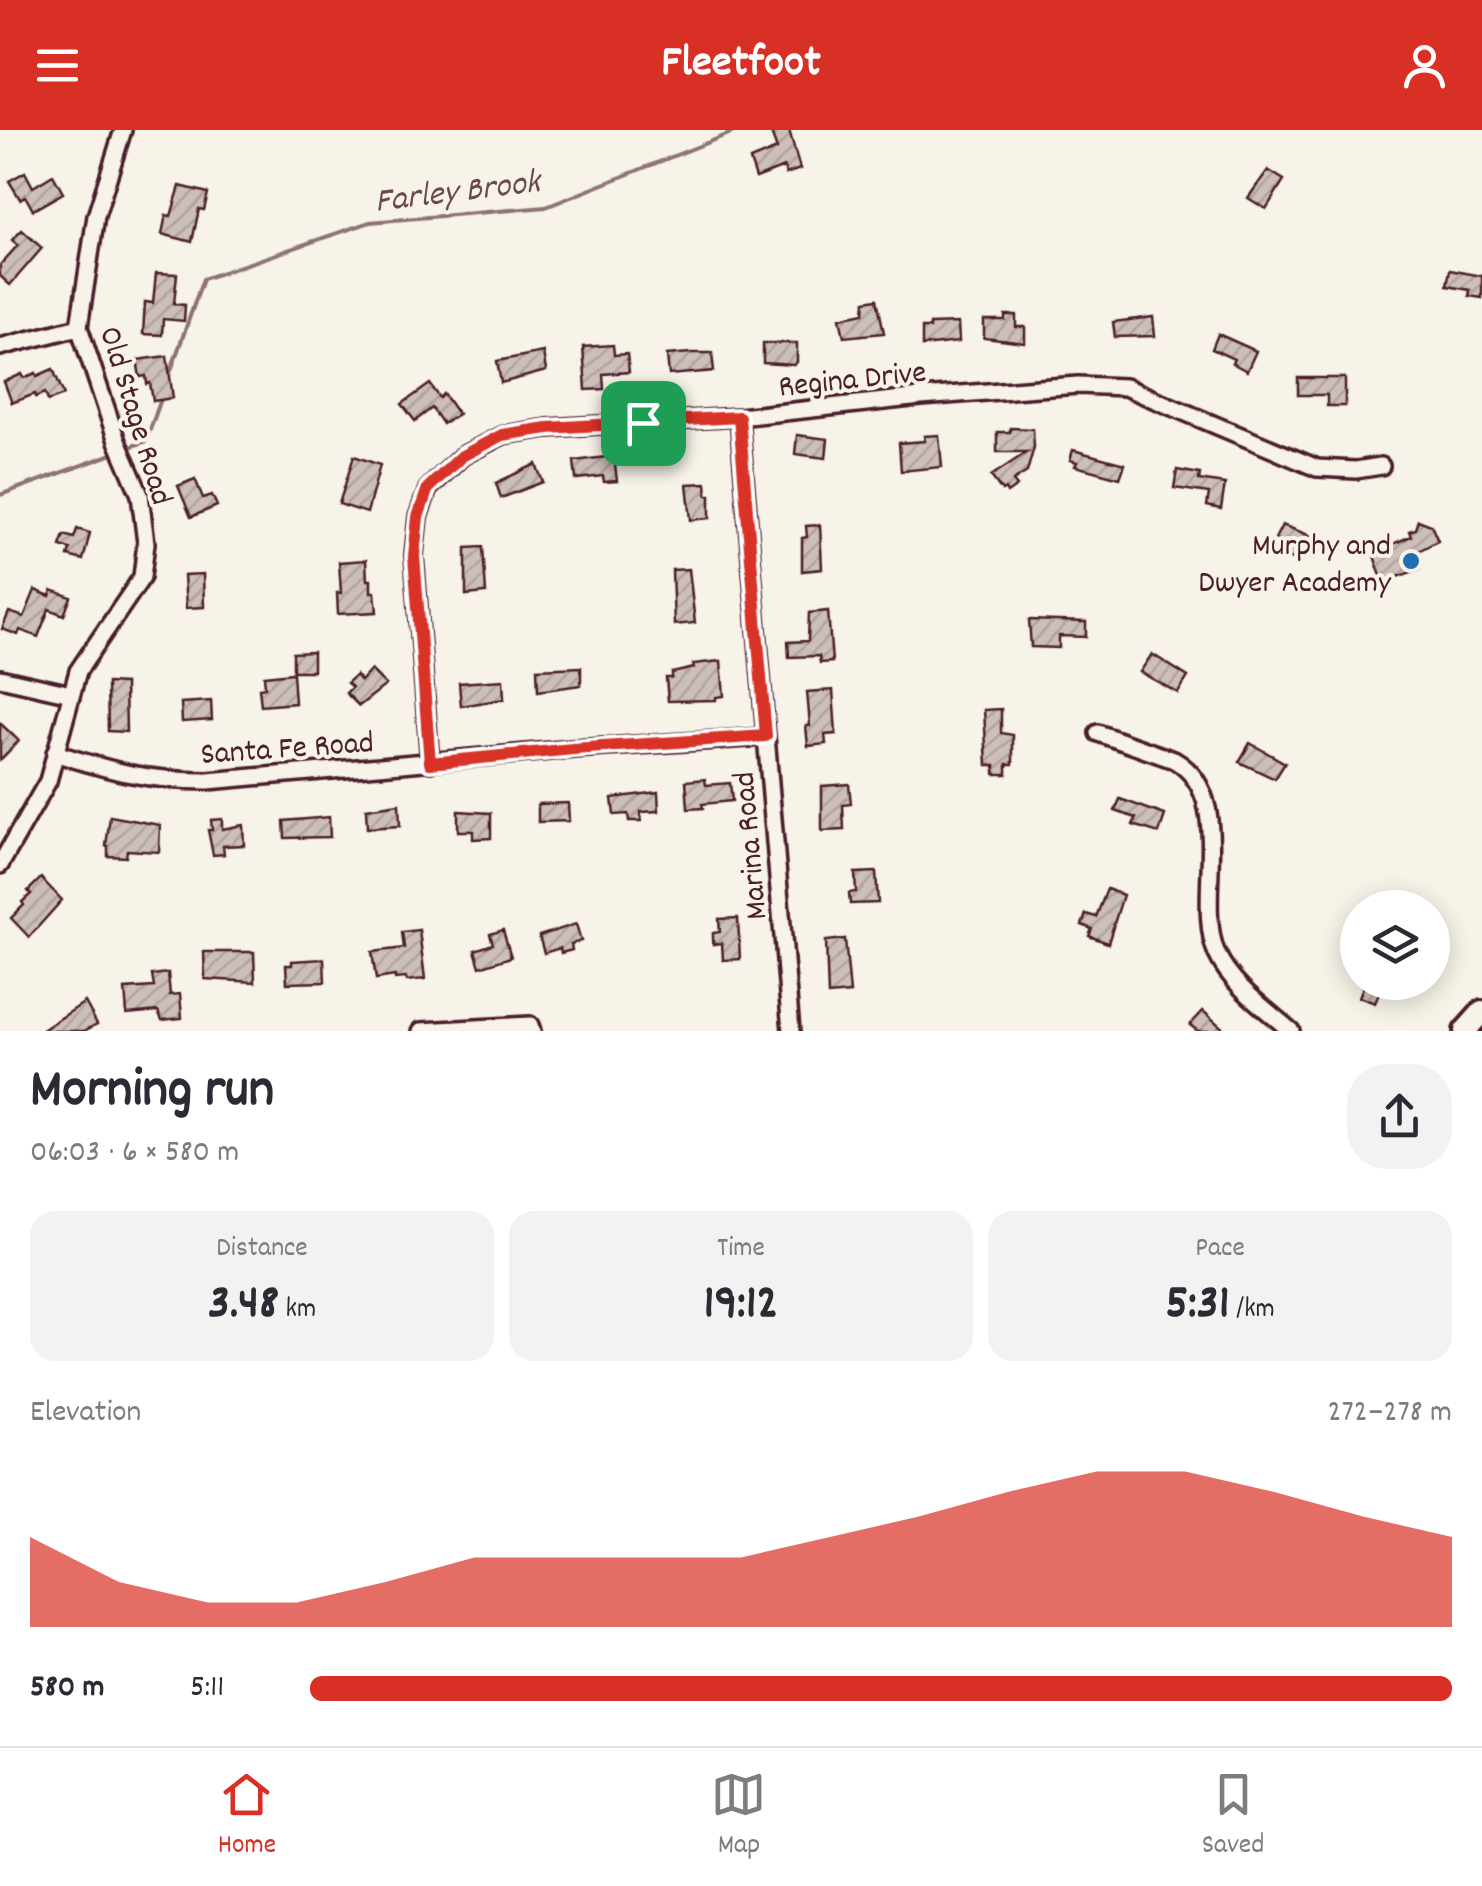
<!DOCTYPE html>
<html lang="en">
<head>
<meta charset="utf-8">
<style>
  :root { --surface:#fff; --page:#f2f2f3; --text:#2b2b33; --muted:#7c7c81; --line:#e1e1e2; --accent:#d93025 }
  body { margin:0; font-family:Dekko,sans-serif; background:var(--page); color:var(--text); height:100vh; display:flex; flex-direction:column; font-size:38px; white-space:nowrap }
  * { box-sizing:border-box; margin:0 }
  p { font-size:32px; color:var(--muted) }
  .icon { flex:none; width:55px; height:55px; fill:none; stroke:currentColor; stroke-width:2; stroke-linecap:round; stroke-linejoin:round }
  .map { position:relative; height:901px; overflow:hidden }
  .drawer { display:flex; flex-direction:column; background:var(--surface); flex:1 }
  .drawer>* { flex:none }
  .controls { position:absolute; left:1340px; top:760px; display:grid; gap:20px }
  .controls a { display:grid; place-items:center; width:110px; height:110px; border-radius:50%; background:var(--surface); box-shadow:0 5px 25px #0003; font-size:50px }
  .pin { position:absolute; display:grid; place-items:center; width:85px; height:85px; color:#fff; margin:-42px; border-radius:20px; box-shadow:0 5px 15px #0006 }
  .round { display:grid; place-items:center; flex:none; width:105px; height:105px; border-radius:40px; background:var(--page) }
  .overview { display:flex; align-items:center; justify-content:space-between; height:170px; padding:0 30px }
  h1 { font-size:55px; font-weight:700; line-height:75px }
  .metrics { display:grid; grid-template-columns:repeat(3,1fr); gap:15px; height:170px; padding:10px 30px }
  .metrics div { display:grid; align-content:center; border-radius:25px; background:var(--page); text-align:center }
  .metrics b { font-size:50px; font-weight:700 }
  .metrics small { font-size:28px; font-weight:400 }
  .metrics p { font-size:28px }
  .chart { height:280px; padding:20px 30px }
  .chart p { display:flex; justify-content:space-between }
  .chart svg { width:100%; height:180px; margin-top:10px; fill:var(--accent); opacity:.7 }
  ul { padding:0 30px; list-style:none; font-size:32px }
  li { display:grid; grid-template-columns:160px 120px 1fr; align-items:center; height:75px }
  li i { height:25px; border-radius:12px; background:var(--accent) }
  header { display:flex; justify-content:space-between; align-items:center; height:130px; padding:0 30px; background:var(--accent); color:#fff; font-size:45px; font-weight:700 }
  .tab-bar { display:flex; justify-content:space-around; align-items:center; height:140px; border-top:2px solid var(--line); background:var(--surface); font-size:28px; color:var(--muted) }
  .tab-bar a { display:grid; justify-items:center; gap:5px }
  .tab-bar .on { color:var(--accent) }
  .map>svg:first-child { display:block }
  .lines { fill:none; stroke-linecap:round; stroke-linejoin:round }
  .stream { stroke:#8e7275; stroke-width:4 }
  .building { fill:url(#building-hatch); stroke:#4a1f2b; stroke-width:2.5 }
  .street-casing { stroke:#4a1f2b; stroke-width:22 }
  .secondary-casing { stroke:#4a1f2b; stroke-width:28 }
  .street { stroke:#f7f3e8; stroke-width:15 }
  .secondary { stroke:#f7f3e8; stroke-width:20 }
  .route-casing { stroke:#fff; stroke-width:20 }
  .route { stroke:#d93025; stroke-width:12 }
  .poi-dot { fill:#1f6fb2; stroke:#f7f3e8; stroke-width:4 }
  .labels { text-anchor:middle; stroke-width:8; stroke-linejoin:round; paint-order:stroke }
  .street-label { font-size:32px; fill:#4a1f2b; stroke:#f7f3e8 }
  .poi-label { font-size:32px; fill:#4a1f2b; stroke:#f7f3e8; text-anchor:end }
  .water-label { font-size:35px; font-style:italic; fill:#6c4950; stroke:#f7f3e8 }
</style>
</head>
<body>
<header><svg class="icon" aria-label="menu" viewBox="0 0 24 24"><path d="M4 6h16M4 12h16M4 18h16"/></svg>Fleetfoot<svg class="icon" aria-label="person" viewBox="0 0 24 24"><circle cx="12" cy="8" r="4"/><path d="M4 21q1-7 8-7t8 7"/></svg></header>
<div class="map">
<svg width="1482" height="901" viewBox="0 0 1482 901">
  <defs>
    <pattern id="building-hatch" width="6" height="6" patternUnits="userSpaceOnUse" patternTransform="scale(2.5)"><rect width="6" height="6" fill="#ccbfb9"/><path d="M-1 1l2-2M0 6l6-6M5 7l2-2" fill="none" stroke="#b1a49f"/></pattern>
  </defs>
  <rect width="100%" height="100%" fill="#f7f3e8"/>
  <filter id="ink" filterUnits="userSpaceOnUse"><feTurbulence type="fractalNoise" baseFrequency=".01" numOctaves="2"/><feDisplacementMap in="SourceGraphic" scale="20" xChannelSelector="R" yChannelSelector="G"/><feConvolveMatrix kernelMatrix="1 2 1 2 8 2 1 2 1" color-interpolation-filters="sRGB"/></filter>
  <g filter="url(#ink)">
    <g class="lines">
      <g class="stream">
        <polyline points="169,246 203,149 370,92 546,77 739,0"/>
        <polyline points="127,318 146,311 161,269"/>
        <polyline points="0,365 118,322"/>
      </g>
    </g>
    <g class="building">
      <polygon points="770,0 789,0 800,39 786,44 784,37 756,48 750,30 777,19"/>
      <polygon points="1268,40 1284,50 1266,79 1248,68"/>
      <polygon points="25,42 33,57 53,45 63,63 33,80 25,66 20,69 9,51"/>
      <polygon points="180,56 208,63 204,80 199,79 192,112 162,104 166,85 171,86"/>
      <polygon points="22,100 42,118 10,155 0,146 0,135 18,115 12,110"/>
      <polygon points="1450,140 1482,146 1482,168 1469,166 1470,160 1447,156"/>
      <polygon points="156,143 177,144 174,174 185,175 184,191 163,189 162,205 143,204 145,172 153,173"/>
      <polygon points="877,169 884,203 844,207 840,188 864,183 865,171"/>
      <polygon points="1005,185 1016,185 1016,197 1025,197 1025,213 984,208 984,190 1005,190"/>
      <polygon points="1153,187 1155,206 1115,207 1113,192"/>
      <polygon points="958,193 959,212 922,216 922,198 930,198 930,194"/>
      <polygon points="1218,204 1256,221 1247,241 1232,233 1234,229 1212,219"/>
      <polygon points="763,213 797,213 797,232 794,235 763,233"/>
      <polygon points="613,215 614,225 627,224 629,242 603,244 604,259 586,260 583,217"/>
      <polygon points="543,222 546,241 501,253 497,231"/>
      <polygon points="691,223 712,223 714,241 669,245 667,225"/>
      <polygon points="167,226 173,268 153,271 150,253 147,254 146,246 140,247 137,230"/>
      <polygon points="53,239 64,265 48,271 45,263 36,267 35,264 12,273 4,252 22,244 24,248 36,243 37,246"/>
      <polygon points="1298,248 1345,248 1345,276 1327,276 1327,265 1298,265"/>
      <polygon points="430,254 440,268 444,264 458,284 443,294 432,278 415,291 402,274"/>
      <polygon points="1010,298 1033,299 1034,317 1027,342 1013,351 1017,356 1007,363 1005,359 1002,361 991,346 1027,322 997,322 997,302 1010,302"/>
      <polygon points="797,305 828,309 826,328 795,324"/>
      <polygon points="939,305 942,337 901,341 899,313 925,311 924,306"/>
      <polygon points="1073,320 1125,334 1120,348 1075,336 1077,332 1070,330"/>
      <polygon points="354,326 380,335 367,383 339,374"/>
      <polygon points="614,326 617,351 604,352 603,346 576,349 574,331"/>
      <polygon points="536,334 543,352 501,368 496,353"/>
      <polygon points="1177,340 1200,344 1199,350 1225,354 1221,379 1207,376 1209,363 1174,358"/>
      <polygon points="195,349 203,368 212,365 217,376 191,387 178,356"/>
      <polygon points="706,353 707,365 710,365 710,388 691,390 687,354"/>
      <polygon points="1418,390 1431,395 1438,411 1414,423 1420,439 1383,452 1373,423 1411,406 1409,401 1415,399"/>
      <polygon points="820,395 822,439 802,441 802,408 807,407 806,396"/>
      <polygon points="1282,395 1322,410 1314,428 1299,421 1295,430 1283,424 1287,415 1275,409"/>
      <polygon points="77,399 90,403 83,430 68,426 70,419 60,416 64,405 74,408"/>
      <polygon points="483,417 486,463 466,465 466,418"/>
      <polygon points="366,430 367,450 371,450 371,462 375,462 377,482 338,484 337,463 341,463 339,432"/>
      <polygon points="689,439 695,493 674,495 672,440"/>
      <polygon points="203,444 204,477 186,478 184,445"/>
      <polygon points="35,460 50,466 52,460 71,467 64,485 49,479 38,507 20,500 18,505 2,499 9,482 24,487"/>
      <polygon points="828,481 832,532 820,533 819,526 789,527 788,512 808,511 809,483"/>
      <polygon points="1029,490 1086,492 1086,507 1059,506 1059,518 1031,517"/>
      <polygon points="313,522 313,541 293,541 293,523"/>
      <polygon points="1152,524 1188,547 1178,563 1140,542"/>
      <polygon points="721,531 724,566 716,567 716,570 668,571 666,548 672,548 672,543 694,538 693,534"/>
      <polygon points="581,537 581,555 538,561 537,539"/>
      <polygon points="371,540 386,555 359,576 346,563 352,557 347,553 356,545 361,551"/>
      <polygon points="293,543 295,573 261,576 259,558 265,557 264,546"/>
      <polygon points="503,550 504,569 461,576 459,553"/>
      <polygon points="107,553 125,554 126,602 108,601"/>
      <polygon points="833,560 836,604 825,605 826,614 808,616 806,596 810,596 807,562"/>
      <polygon points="211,571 212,590 182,592 181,573"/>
      <polygon points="1001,579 1001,603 1013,605 1013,634 1007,634 1007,644 995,644 995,635 987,635 984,580"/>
      <polygon points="0,593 19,611 0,630"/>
      <polygon points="1250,613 1285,633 1275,649 1239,632"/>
      <polygon points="705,649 706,655 730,653 732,671 702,674 703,678 688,679 686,651"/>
      <polygon points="849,654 851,674 843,675 844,700 822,701 822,656"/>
      <polygon points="658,662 659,681 641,682 641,691 629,691 628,684 614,685 612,668"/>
      <polygon points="1120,669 1165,685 1159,703 1133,695 1136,688 1115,681"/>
      <polygon points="568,673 569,691 538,692 538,674"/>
      <polygon points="399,674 400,696 367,698 366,679"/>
      <polygon points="458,681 491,683 491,708 473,709 473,701 458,701"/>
      <polygon points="110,686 160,695 159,722 127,720 126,727 108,726 108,716 106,716"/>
      <polygon points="329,687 330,707 285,708 284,691"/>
      <polygon points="222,689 222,699 243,695 244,715 223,716 224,724 213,725 208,700 212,700 211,690"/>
      <polygon points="876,742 878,773 850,774 849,763 856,762 855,743"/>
      <polygon points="41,748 62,770 29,807 11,788 24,775 22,772 31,764 28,761"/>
      <polygon points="1107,759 1123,765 1108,813 1089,806 1092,799 1082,795 1086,784 1096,787"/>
      <polygon points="738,788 740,829 723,830 722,813 713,814 713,803 720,802 719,789"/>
      <polygon points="576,794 581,811 571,814 572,820 561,823 560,818 544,823 539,806"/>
      <polygon points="419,800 425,849 407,851 406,848 395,849 395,846 376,849 372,822 404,818 402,802"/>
      <polygon points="503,800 511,827 480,837 475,820 493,814 490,804"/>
      <polygon points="845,809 850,863 828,865 826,811"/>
      <polygon points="204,822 254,822 255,852 205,849"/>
      <polygon points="324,829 325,852 287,853 286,835 292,835 292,831"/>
      <polygon points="168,843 170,865 180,864 182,888 162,890 158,881 127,884 125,859 154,857 152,845"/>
      <polygon points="1365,852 1384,852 1375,873 1359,867"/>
      <polygon points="85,872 97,894 84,901 41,901"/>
      <polygon points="1203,881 1226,901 1198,901 1190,895"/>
    </g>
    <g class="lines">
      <defs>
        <g id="street">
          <polyline points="0,217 79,197"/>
          <polyline points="739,287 791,901"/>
          <polyline points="0,548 71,564"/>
          <path d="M1098 603 1174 630C1238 666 1193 770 1217 824 1231 855 1266 879 1291 901"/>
          <path d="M55 623C111 641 148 651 208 651L573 619 766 607"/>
          <polyline points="430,633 414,425 418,387 428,359 462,326 503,305 547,298 739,287 921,267 1078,255 1125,257 1317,338 1356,340 1381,336"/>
          <polyline points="0,735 48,651 78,541 142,447 146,413 140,365 117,311 79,197 96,86 123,0"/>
          <polyline points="421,901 530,895 532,901"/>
        </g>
        <polyline id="secondary" points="1465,901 1482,882"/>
      </defs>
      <use href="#street" class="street-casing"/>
      <use href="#secondary" class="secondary-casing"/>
      <use href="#street" class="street"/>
      <use href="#secondary" class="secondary"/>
    </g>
  </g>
  <g class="lines" filter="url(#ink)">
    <defs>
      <polygon id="route" points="739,287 766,606 573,619 430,633 414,426 418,387 428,358 462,326 502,305 547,298"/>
    </defs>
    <use href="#route" class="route-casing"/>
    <use href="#route" class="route"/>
  </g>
  <circle class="poi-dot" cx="1411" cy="431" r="10"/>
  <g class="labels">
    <g class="street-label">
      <text transform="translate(852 247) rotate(-6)" y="11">Regina Drive</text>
      <text transform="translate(138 285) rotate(73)" y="11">Old Stage Road</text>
      <text transform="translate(287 616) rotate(-4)" y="11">Santa Fe Road</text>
      <text transform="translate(748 716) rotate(-95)" y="11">Marina Road</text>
    </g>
    <g class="poi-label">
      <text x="1391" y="424">Murphy and<tspan x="1391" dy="37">Dwyer Academy</tspan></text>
    </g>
    <g class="water-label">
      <text transform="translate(457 59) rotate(-7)" y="12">Farley Brook</text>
    </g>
  </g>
</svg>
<div class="controls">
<a><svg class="icon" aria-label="layers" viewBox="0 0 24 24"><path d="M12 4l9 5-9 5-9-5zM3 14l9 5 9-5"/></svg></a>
</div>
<div class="pin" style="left:643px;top:293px;background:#1e9e55"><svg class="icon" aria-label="arrive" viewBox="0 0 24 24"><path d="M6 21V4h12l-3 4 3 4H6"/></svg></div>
</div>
<section class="drawer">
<div class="overview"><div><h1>Morning run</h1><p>06:03 · 6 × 580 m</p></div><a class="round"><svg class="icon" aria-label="share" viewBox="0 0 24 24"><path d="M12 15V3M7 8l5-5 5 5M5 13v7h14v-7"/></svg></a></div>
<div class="metrics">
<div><p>Distance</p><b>3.48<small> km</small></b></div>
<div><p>Time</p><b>19:12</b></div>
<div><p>Pace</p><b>5:31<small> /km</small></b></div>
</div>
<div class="chart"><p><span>Elevation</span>272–278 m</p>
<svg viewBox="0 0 160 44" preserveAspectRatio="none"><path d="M0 44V22L10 33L20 38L30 38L40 33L50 27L60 27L70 27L80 27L90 22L100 17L110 11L120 6L130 6L140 11L150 17L160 22V44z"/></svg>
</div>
<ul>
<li><b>580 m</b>5:11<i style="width:100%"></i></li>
</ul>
</section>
<nav class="tab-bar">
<a class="on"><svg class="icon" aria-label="home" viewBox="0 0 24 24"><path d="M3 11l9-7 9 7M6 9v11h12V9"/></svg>Home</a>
<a><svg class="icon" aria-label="map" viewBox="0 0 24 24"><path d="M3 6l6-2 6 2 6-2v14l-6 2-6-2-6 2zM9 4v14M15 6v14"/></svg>Map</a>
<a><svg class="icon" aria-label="saved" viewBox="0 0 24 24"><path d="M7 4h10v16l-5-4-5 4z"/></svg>Saved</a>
</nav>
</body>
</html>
